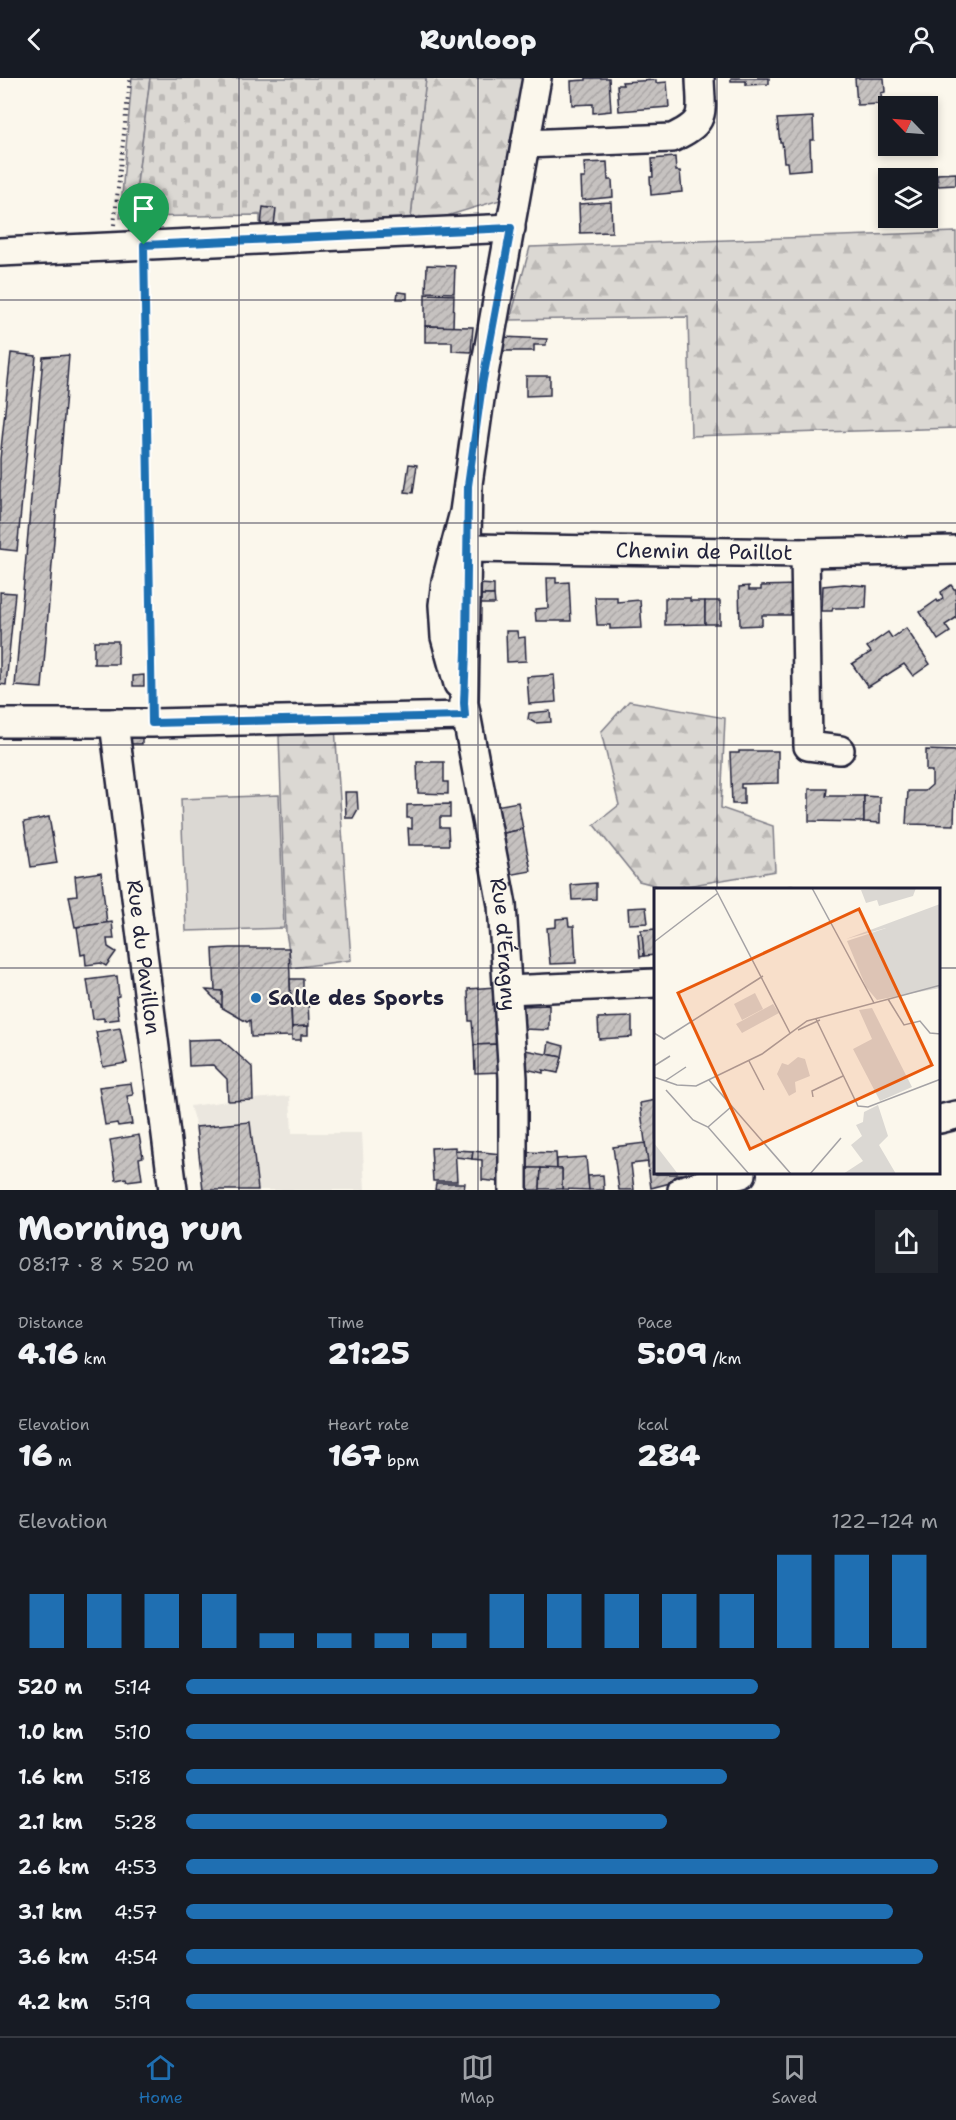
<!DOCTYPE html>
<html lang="en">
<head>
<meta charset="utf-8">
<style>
  :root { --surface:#171b24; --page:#20242c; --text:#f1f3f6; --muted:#9ea1a6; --line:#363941; --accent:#1f6fb2 }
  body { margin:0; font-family:"Shantell Sans",sans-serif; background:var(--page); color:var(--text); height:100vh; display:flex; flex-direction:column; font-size:22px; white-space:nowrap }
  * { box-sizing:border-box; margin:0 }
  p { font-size:20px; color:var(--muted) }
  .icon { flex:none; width:33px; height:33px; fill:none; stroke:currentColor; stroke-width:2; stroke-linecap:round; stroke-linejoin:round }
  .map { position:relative; height:1112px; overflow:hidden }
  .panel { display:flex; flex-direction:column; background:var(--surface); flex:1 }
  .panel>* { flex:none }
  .needle { width:39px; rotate:295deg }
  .fabs { position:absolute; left:878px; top:18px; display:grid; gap:12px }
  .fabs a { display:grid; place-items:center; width:60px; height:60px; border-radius:0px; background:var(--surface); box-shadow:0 3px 9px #0003; font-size:30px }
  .pin { position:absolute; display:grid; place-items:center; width:51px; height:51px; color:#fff; margin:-62px -26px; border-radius:50% 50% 50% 0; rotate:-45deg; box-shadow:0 0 6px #0007 }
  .pin .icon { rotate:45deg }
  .round { display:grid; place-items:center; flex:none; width:63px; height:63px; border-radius:0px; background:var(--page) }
  .summary { display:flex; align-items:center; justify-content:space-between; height:102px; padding:0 18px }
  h1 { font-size:33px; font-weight:800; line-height:45px }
  .figures { display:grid; grid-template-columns:repeat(3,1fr); gap:9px; height:102px; padding:6px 18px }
  .figures div { display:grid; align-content:center }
  .figures b { font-size:30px; font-weight:800 }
  .figures small { font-size:16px; font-weight:400 }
  .figures p { font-size:16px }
  .chart { height:168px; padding:12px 18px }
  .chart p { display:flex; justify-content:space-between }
  .chart svg { width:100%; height:108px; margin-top:6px; stroke:var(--accent); stroke-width:6 }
  ul { padding:0 18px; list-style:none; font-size:20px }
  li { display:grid; grid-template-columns:96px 72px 1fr; align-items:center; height:45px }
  li i { height:15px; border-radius:8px; background:var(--accent) }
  header { display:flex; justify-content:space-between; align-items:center; height:78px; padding:0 18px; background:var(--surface); font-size:27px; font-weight:800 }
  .tabs { display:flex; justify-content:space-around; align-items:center; height:84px; border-top:2px solid var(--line); background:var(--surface); font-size:16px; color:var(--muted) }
  .tabs a { display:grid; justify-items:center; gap:3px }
  .tabs .on { color:var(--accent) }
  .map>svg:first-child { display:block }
  .built { fill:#ebe7df }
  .forest { fill:url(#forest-firs); stroke:#7e7d87; stroke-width:1.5 }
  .cemetery { fill:url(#cemetery-stones); stroke:#7e7d87; stroke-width:1.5 }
  .pitch { fill:#dbd8d3; stroke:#7e7d87; stroke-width:1.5 }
  .building { fill:url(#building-hatch); stroke:#22223b; stroke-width:1.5 }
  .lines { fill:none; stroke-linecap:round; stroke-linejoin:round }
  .minor-casing { stroke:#22223b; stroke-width:32 }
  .path { stroke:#22223b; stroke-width:4; stroke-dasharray:1.5 4.5; stroke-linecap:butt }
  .minor { stroke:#fbf7ec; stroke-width:27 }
  .route-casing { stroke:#fff; stroke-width:12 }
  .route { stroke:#1f6fb2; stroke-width:8 }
  .grid { fill:none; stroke:#22223b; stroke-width:1.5; stroke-opacity:0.55 }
  .poi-dot { fill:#1f6fb2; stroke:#fbf7ec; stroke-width:2 }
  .labels { text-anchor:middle; stroke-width:4.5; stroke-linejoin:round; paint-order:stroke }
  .street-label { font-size:21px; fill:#22223b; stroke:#fbf7ec }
  .poi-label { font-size:21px; font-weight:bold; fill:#22223b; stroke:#fbf7ec; text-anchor:start }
  .inset-road { fill:none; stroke:#a4a2a5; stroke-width:1.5 }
  .view { fill:#e8590c; fill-opacity:0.15; stroke:#e8590c; stroke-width:3 }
  .inset-edge { fill:none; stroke:#22223b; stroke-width:3 }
</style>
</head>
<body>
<header><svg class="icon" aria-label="back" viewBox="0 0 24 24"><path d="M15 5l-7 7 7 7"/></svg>Runloop<svg class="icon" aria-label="person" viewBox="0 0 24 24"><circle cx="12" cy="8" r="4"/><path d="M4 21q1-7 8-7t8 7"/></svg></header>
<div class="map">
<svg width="956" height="1112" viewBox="0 0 956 1112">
  <defs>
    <pattern id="forest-firs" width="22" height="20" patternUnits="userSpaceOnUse" patternTransform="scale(1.5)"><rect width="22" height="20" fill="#dbd8d3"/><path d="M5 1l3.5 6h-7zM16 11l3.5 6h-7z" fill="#bcb9b6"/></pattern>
    <pattern id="cemetery-stones" width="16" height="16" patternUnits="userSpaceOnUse" patternTransform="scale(1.5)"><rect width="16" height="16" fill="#dbd8d3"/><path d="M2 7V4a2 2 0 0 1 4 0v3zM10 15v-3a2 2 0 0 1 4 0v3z" fill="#bcb9b6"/></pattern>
    <pattern id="building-hatch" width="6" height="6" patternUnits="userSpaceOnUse" patternTransform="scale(1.5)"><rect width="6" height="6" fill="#c6c2c0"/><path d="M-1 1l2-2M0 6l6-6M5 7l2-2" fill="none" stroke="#aaa6a6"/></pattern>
  </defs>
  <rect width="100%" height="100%" fill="#fbf7ec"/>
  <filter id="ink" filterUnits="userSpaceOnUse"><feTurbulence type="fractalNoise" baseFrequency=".0167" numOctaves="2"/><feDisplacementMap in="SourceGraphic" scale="12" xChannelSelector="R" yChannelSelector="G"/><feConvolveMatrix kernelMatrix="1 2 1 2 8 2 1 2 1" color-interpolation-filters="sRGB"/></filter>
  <g filter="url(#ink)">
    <polygon class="built" points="290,1018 292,1055 362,1055 365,1112 203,1112 196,1049 190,1028 228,1023"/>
    <g class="forest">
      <polygon points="132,0 150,0 133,139 120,140"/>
      <polygon points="426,0 532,0 500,122 410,149"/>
      <polygon points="956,154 956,350 691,358 688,239 510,242 530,169"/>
      <polygon points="629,623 725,640 721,730 773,748 775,793 669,811 639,803 594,747 619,727 601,654"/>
      <polygon points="335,649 351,882 292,890 286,855 279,658"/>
    </g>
    <polygon class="cemetery" points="150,0 426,0 410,149 260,156 260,137 133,139"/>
    <polygon class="pitch" points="279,717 284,850 186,853 181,721"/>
    <g class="building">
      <polygon points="586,0 609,0 611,33 593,35 593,26 572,27 571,3 586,2"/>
      <polygon points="731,0 769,0 769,6 746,7 746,3 731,3"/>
      <polygon points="855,0 884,0 885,14 881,15 882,26 857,27"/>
      <polygon points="656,2 656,5 667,4 669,29 619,33 617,7 623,7 622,4"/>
      <polygon points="933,38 934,58 927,59 927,39"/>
      <polygon points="813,39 814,62 810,62 811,91 788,93 787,84 784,84 782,64 780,64 777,41"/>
      <polygon points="891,68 910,68 910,75 892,75"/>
      <polygon points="675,79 676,93 680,93 682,114 651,117 650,99 653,99 652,81"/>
      <polygon points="607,84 608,102 612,102 613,119 582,122 581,100 585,100 584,85"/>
      <polygon points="956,95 956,107 938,108 937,96"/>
      <polygon points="611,124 612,154 580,155 579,126"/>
      <polygon points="263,129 276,131 273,155 260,156"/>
      <polygon points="427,187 455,188 454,215 426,214"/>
      <polygon points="398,214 407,215 407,221 397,221"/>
      <polygon points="425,216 454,217 453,249 425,248"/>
      <polygon points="425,248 473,249 471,274 452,273 452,264 425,264"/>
      <polygon points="503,259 547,261 546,267 534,267 534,273 504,273 501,272"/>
      <polygon points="11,275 36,278 17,473 0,471 0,381"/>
      <polygon points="69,277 42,610 15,608 43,279"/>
      <polygon points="526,298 550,298 550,317 526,318"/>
      <polygon points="409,386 417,387 413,415 405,414"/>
      <polygon points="547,500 556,500 556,505 569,504 571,543 536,543 535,531 548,530"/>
      <polygon points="480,506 494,507 494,517 480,517"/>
      <polygon points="844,506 867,508 866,530 833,530 832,533 822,533 823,508"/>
      <polygon points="796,507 796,537 762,537 762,547 740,548 739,509 749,508 749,512 761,512 761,508"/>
      <polygon points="951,507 954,511 956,511 956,540 945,547 950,554 938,562 920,534 937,522 938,524 943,521 941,514"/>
      <polygon points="0,514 15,515 6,607 0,606"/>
      <polygon points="480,517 494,517 495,526 479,526"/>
      <polygon points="595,519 617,519 617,524 640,522 642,550 610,551 610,547 597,547"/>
      <polygon points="665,520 690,520 690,523 705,523 705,546 665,547"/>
      <rect x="705" y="523" width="15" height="23"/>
      <polygon points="906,550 930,586 913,598 904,586 868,609 852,586 871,574 867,569 888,554 892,560"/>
      <polygon points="506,553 517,553 518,560 525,559 526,583 507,584"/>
      <rect x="94" y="563" width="24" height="23"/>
      <polygon points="144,597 144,608 133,608 133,598"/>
      <polygon points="554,597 556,624 529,626 527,599"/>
      <polygon points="550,633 551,644 535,645 528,641 529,635"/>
      <polygon points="127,652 142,652 142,666 129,666"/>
      <polygon points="926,672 956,673 954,747 906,746 908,713 925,713 932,707 932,693 926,693"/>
      <polygon points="739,673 778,673 778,705 741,706 741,710 744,710 744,726 732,726 730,675 739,675"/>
      <polygon points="417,684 444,684 444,704 448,704 448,716 418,715"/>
      <polygon points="809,711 827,711 826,718 864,718 864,744 809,743"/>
      <polygon points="345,714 357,714 358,731 353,740 346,740"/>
      <polygon points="864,718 880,719 880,745 864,744"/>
      <polygon points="518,724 523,751 500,756 495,728"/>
      <polygon points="450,726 450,739 440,739 440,749 448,749 449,767 409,767 408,750 412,751 412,740 407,740 407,727"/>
      <polygon points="49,739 57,785 31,789 24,744"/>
      <polygon points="523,751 531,793 509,797 500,756"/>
      <polygon points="101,794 107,845 75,849 69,818 77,817 75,798"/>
      <polygon points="596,805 596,821 572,822 571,807"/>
      <polygon points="794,808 795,812 775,812 775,810"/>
      <polygon points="646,829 648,845 629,846 628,830"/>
      <polygon points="568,840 569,848 574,848 576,885 550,886 547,850 556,849 556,841"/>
      <polygon points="112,844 114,861 107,861 108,869 116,874 106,888 101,885 86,887 85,876 81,877 77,849"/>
      <polygon points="656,851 656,877 644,878 641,852"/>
      <polygon points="638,856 642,856 644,878 640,879"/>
      <polygon points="230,870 289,870 292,958 251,959 250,942 247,944 221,929 222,913 215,913 213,871"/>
      <polygon points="117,898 119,918 116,919 119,941 104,943 104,940 93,941 87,902"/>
      <polygon points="290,901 303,901 303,912 299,912 299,923 308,922 309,948 292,949"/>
      <polygon points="495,909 500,966 474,967 472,943 469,943 468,911"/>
      <polygon points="206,912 222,913 222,928"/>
      <polygon points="549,927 549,952 523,951 522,928"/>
      <polygon points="632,939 632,959 599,961 598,940"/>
      <polygon points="308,948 308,957 301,957 301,962 292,962 292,949"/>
      <polygon points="120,950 127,985 103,989 96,954"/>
      <polygon points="221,961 252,989 253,1022 228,1023 227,1001 213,987 189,988 188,962"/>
      <polygon points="549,964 564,968 562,979 547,976"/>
      <polygon points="500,966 503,994 475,995 474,967"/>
      <polygon points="525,972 562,979 558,995 543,992 543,995 526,991"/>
      <polygon points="131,1005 133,1017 127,1018 132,1046 118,1048 117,1045 105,1047 99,1009"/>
      <polygon points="656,1022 656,1096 704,1096 651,1110 640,1025"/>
      <polygon points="250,1044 258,1112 203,1112 196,1049"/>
      <polygon points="139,1057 143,1079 139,1080 142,1101 127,1103 126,1100 116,1102 110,1062"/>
      <polygon points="645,1065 648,1084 631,1086 634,1112 619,1112 613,1069"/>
      <polygon points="455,1069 457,1103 433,1103 431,1070"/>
      <polygon points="455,1072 473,1073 472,1081 456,1079"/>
      <polygon points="473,1073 501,1076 500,1104 482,1102 482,1082 472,1081"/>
      <polygon points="525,1074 556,1075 557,1091 525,1090"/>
      <polygon points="586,1079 589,1112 562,1111 562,1091 557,1091 557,1081"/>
      <polygon points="525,1090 541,1090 540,1112 524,1112"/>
      <polygon points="541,1090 562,1091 562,1111 540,1111"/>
      <polygon points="603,1097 604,1112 589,1112 588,1098"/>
      <polygon points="436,1105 465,1105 464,1112 435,1112"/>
    </g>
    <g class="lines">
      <defs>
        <g id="minor">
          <path d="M525 66 672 60C708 43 701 36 700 0"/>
          <polyline points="0,174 511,150"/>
          <path id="s1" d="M468 408 464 625 502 827 513 1000V1112"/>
          <polyline points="805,475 808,668 840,672"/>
          <path id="s2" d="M453 476 473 470 805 475 956 472"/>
          <polyline points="458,606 445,559 443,527 446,503 464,434 482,307 537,0"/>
          <polyline points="0,645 152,645 465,638"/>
          <path id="s3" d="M114 645 173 1112"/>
          <polyline points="508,912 656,905"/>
          <polyline points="940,1041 956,1037"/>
          <polyline points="682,1112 742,1096"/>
        </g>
      </defs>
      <use href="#minor" class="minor-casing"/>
      <g class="path">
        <polyline points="114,147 130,0"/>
        <polyline points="144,189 151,622"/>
      </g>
      <use href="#minor" class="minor"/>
    </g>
  </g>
  <g class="lines" filter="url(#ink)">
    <defs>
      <polygon id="route" points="511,150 482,307 468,408 466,573 464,625 465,638 152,645 144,167"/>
    </defs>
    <use href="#route" class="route-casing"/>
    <use href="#route" class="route"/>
  </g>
  <path class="grid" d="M239 0V1112M478 0V1112M717 0V812M0 222H956M0 445H956M0 667H956M0 890H656M940 890H956M717 1096V1112"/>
  <circle class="poi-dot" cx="256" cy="920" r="6"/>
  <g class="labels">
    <g class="street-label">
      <text dy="7" stroke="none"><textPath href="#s2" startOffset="252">Chemin de Paillot</textPath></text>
      <text dy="7" stroke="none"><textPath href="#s1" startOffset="462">Rue d'Éragny</textPath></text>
      <text dy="7" stroke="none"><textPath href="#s3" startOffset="236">Rue du Pavillon</textPath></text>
    </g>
    <g class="poi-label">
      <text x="268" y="927">Salle des Sports</text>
    </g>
  </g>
  <g transform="translate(654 810)">
    <rect width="286" height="286" fill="#fbf7ec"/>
    <path d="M262 0 259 8 225 18 223 12 212 15 207 2ZM286 16V100L223 112 212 99 232 40 192 51ZM119 116 125 125 88 145 82 136ZM218 120 258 199 226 213 199 161 218 151 205 122ZM144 169 151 171 156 188 141 194 142 204 135 208 123 186 128 175 134 177ZM224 217 234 248 225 257 242 286H189L209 273 197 257 208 248 202 237 209 234 210 224Z" fill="#dbd8d3"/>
    <path d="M232 40 247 87 212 99 193 53Z" fill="#dbd8d3"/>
    <path d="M0 255 24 286H0Z" fill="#dbd8d3"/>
    <path d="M101 105 109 121 88 132 80 116Z" fill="#dbd8d3"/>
    <path class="inset-road" d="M61 0 136 145M158 0 220 115M0 54 64 5M234 111 250 137 266 133 276 145 287 146M162 131 204 218 214 219 287 191M144 142 166 132M0 145 10 151 109 88M95 173 110 202M0 178 16 168M0 189 23 197 42 198 108 166 153 133 287 97M55 192 137 286M11 193 32 179M12 202 39 232 54 239 95 286M159 209 158 203 189 188M54 239 77 219M156 286 187 250"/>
    <path class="view" d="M205 21 278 177 96 261 24 105Z"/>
    <rect width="286" height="286" class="inset-edge"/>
  </g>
</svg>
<div class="fabs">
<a><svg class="needle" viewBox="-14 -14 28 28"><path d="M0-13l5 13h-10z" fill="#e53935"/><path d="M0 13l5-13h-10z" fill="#9ea1a6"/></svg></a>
<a><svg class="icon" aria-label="layers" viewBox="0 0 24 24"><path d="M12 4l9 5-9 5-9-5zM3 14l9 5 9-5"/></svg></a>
</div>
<div class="pin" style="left:144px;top:167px;background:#1e9e55"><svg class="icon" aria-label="arrive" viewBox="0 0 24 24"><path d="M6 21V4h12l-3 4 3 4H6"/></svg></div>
</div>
<section class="panel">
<div class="summary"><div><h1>Morning run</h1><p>08:17 · 8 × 520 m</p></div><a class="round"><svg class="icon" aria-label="share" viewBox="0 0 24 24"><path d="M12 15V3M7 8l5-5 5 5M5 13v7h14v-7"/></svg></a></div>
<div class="figures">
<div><p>Distance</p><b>4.16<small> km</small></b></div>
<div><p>Time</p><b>21:25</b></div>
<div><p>Pace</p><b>5:09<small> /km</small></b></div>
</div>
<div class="figures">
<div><p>Elevation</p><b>16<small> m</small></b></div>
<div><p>Heart rate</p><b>167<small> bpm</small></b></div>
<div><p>kcal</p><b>284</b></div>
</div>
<div class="chart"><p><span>Elevation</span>122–124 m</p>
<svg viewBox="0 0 160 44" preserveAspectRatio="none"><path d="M5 44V22M15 44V22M25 44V22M35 44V22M45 44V38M55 44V38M65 44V38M75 44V38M85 44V22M95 44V22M105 44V22M115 44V22M125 44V22M135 44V6M145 44V6M155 44V6"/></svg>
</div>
<ul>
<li><b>520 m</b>5:14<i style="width:76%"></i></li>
<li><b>1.0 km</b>5:10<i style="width:79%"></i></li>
<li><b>1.6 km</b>5:18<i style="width:72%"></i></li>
<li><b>2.1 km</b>5:28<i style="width:64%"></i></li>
<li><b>2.6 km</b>4:53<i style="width:100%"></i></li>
<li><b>3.1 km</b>4:57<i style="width:94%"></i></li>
<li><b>3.6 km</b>4:54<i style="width:98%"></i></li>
<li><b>4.2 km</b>5:19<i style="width:71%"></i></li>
</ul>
</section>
<nav class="tabs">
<a class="on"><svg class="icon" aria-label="home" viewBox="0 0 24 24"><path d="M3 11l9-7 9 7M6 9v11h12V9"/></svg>Home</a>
<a><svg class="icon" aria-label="map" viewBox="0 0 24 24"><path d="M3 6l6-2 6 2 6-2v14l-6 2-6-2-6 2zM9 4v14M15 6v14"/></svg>Map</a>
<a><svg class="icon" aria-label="saved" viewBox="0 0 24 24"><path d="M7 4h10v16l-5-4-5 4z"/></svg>Saved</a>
</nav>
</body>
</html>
